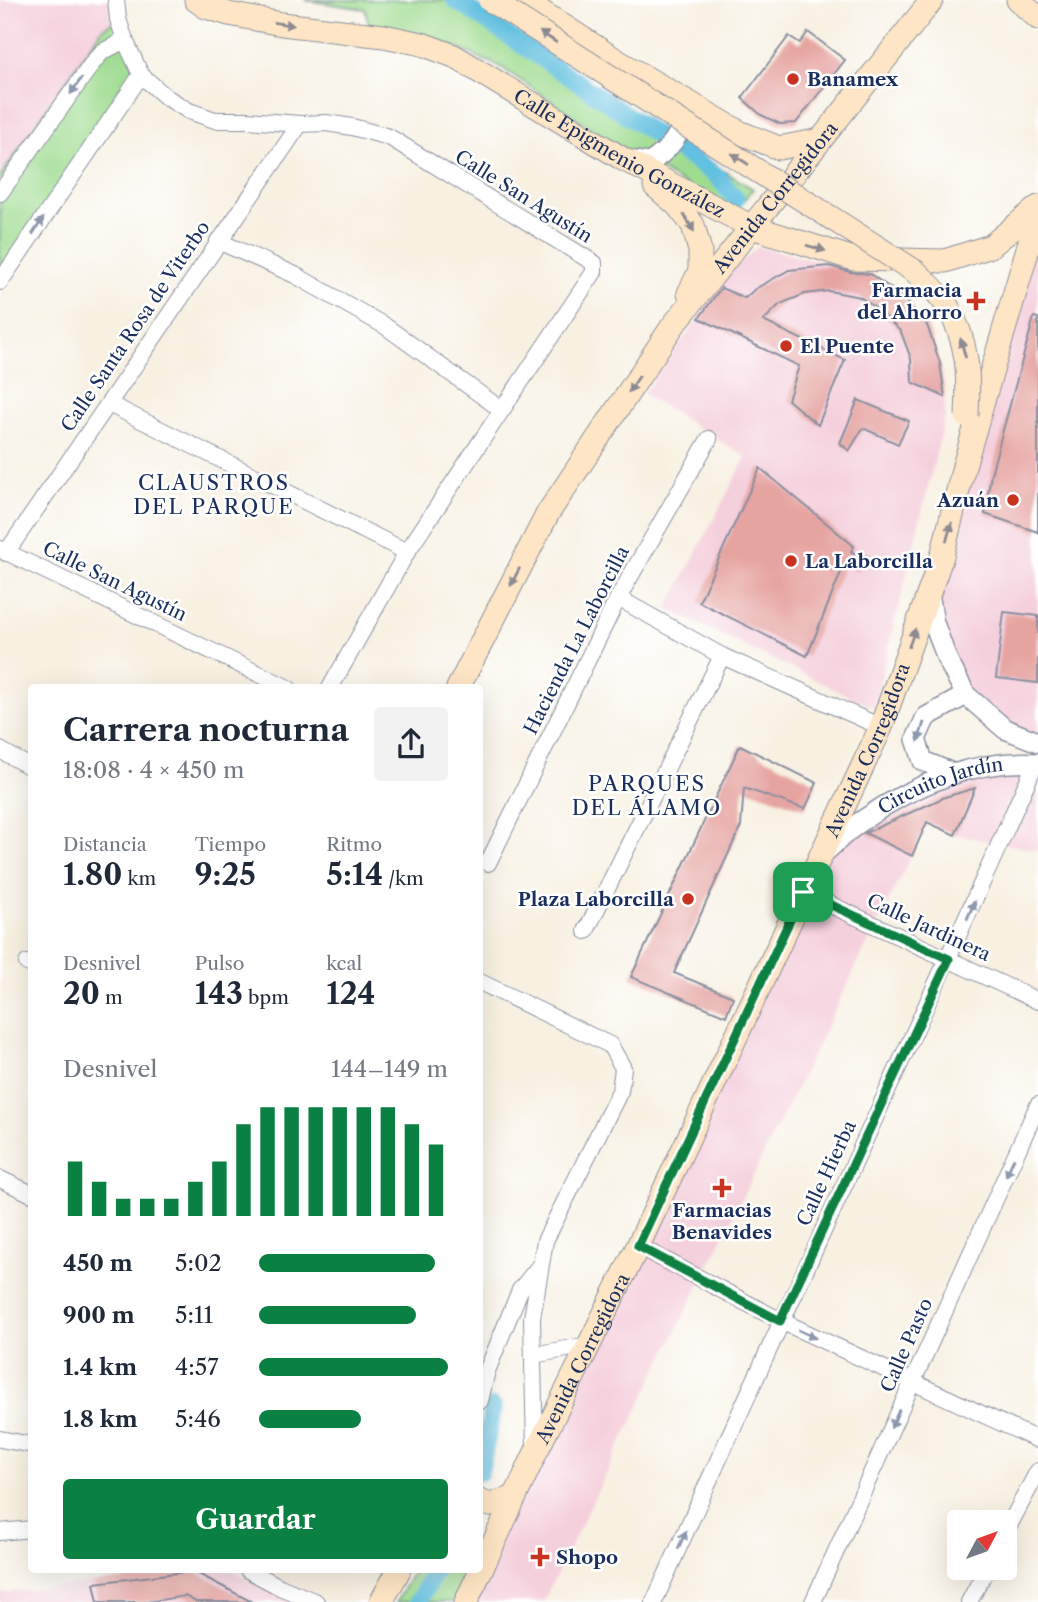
<!DOCTYPE html>
<html lang="es">
<head>
<meta charset="utf-8">
<style>
  :root { --surface:#fff; --page:#f2f2f3; --text:#1f2937; --muted:#747a83; --accent:#0b8043 }
  body { margin:0; font-family:"Libre Caslon Text",serif; background:var(--page); color:var(--text); height:100vh; display:flex; flex-direction:column; font-size:26px; white-space:nowrap }
  * { box-sizing:border-box; margin:0 }
  p { font-size:23px; color:var(--muted) }
  .icon { flex:none; width:38px; height:38px; fill:none; stroke:currentColor; stroke-width:2; stroke-linecap:round; stroke-linejoin:round }
  .map { position:relative; flex:1; overflow:hidden }
  .sheet { position:absolute; left:28px; top:684px; width:455px; height:889px; display:flex; flex-direction:column; background:var(--surface); border-radius:7px; box-shadow:0 7px 28px #0002 }
  .sheet>* { flex:none }
  .needle { width:46px; rotate:49deg }
  .controls { position:absolute; left:947px; top:1510px; display:grid; gap:14px }
  .controls a { display:grid; place-items:center; width:70px; height:70px; border-radius:7px; background:var(--surface); box-shadow:0 7px 28px #0002; font-size:35px }
  .pin { position:absolute; display:grid; place-items:center; width:60px; height:60px; color:#fff; margin:-30px; border-radius:14px; box-shadow:0 4px 10px #0006 }
  .round { display:grid; place-items:center; flex:none; width:74px; height:74px; border-radius:7px; background:var(--page) }
  .headline { display:flex; align-items:center; justify-content:space-between; height:119px; padding:0 35px }
  h1 { font-size:32px; font-weight:800; line-height:52px }
  .stats { display:grid; grid-template-columns:repeat(3,1fr); gap:10px; height:119px; padding:7px 35px }
  .stats div { display:grid; align-content:center }
  .stats b { font-size:30px; font-weight:800 }
  .stats small { font-size:19px; font-weight:400 }
  .stats p { font-size:19px }
  .chart { height:196px; padding:14px 35px }
  .chart p { display:flex; justify-content:space-between }
  .chart svg { width:100%; height:126px; margin-top:7px; stroke:var(--accent); stroke-width:6 }
  .cta { display:flex; gap:14px; margin-top:auto; padding:14px 35px }
  .cta a { flex:1; height:80px; border-radius:7px; background:var(--accent); color:#fff; font-size:28px; font-weight:800; line-height:80px; text-align:center }
  ul { padding:0 35px; list-style:none; font-size:23px }
  li { display:grid; grid-template-columns:112px 84px 1fr; align-items:center; height:52px }
  li i { height:18px; border-radius:9px; background:var(--accent) }
  .map>svg:first-child { display:block }
  .built { fill:#f4cfdc }
  .green { fill:#9fdc90; stroke:#5d8677; stroke-width:2 }
  .lines { fill:none; stroke-linecap:round; stroke-linejoin:round }
  .canal { stroke:#62c0e0; stroke-width:18 }
  .building { fill:#e6a4a1 }
  .minor-casing { stroke:#8a90a0; stroke-width:18 }
  .tertiary-casing { stroke:#8a90a0; stroke-width:22 }
  .secondary-casing { stroke:#8a90a0; stroke-width:25 }
  .minor { stroke:#fff; stroke-width:16 }
  .tertiary { stroke:#fff; stroke-width:19 }
  .secondary { stroke:#fee5c5; stroke-width:23 }
  .secondary-bridge-casing { stroke:#8a90a0; stroke-width:25; stroke-linecap:butt }
  .secondary-bridge { stroke:#fee5c5; stroke-width:23 }
  .oneway { fill:#8c8a92 }
  .oneway2 { fill:#8d97ae }
  .route-casing { stroke:#fff; stroke-width:14 }
  .route { stroke:#0b8043; stroke-width:9 }
  .poi-dot { fill:#c8321e; stroke:#fff; stroke-width:2.5 }
  .labels { text-anchor:middle; stroke-width:5; stroke-linejoin:round; paint-order:stroke }
  .poi-label { font-size:19px; font-weight:bold; fill:#1b2f5e; stroke:#fff; text-anchor:start }
  .street-label { font-size:19px; fill:#1b2f5e; stroke:#fff }
  .neighbourhood-label { font-size:21px; letter-spacing:2px; fill:#1b2f5e; stroke:#fff }
</style>
</head>
<body>
<div class="map">
<svg width="1038" height="1602" viewBox="0 0 1038 1602">
  <rect width="100%" height="100%" fill="#fff"/>
  <filter id="ink" filterUnits="userSpaceOnUse"><feTurbulence type="fractalNoise" baseFrequency=".0143" numOctaves="2"/><feDisplacementMap in="SourceGraphic" scale="14" xChannelSelector="R" yChannelSelector="G"/><feConvolveMatrix kernelMatrix="1 2 1 2 8 2 1 2 1" color-interpolation-filters="sRGB"/></filter>
  <filter id="wash" filterUnits="userSpaceOnUse"><feTurbulence type="fractalNoise" baseFrequency=".00686" numOctaves="4" result="noise"/><feDisplacementMap in="SourceGraphic" scale="28" xChannelSelector="R" yChannelSelector="G"/><feGaussianBlur stdDeviation="1.57" result="paint"/><feColorMatrix in="noise" values="0 0 0 0 0 0 0 0 0 0 0 0 0 0 0 0 0 1.4 0 .05"/><feComposite in="paint" operator="in"/></filter>
  <g filter="url(#wash)">
    <rect width="100%" height="100%" fill="#f8f1e2"/>
    <g class="built">
      <polygon points="0,0 116,0 118,19 102,29 0,177"/>
      <polygon points="1038,214 1038,742 966,695 934,623 942,556"/>
      <polygon points="758,247 870,274 903,297 927,325 940,363 945,397 945,417 874,708 667,609 746,457 643,394 699,318 714,286"/>
      <polygon points="1038,763 1038,850 955,835 927,823 543,1602 466,1602 818,858 914,790"/>
      <polygon points="230,1570 293,1602 0,1602 0,1593 193,1571"/>
    </g>
    <g class="green">
      <polygon points="305,0 452,0 524,49 753,189 733,213 610,141 501,67 434,38 369,25 365,9"/>
      <polygon points="118,19 141,75 0,282 0,177 102,29"/>
      <polygon points="414,1570 472,1570 456,1602 396,1602"/>
    </g>
    <g class="lines">
      <g class="canal">
        <polyline points="455,0 716,175 736,199"/>
        <polyline points="480,1472 493,1407"/>
        <polyline points="418,1602 435,1570"/>
      </g>
    </g>
    <g id="blocks">
      <g class="building">
        <polygon points="808,32 845,60 796,123 780,124 761,115 742,98 789,36 800,43"/>
        <polygon points="829,266 850,272 870,274 903,297 927,325 940,363 945,397 912,382 911,359 901,332 881,312 860,297 829,291 805,294 780,304 763,321 845,360 818,425 788,400 799,366 699,318 721,288 745,298 755,289 789,270"/>
        <polygon points="1034,317 1038,318 1038,532 985,514 991,474"/>
        <polygon points="858,400 909,421 898,444 863,428 849,451 840,443"/>
        <polygon points="760,468 854,546 851,552 868,556 856,571 844,565 807,656 699,602"/>
        <polygon points="1004,612 1038,616 1038,683 996,678"/>
        <polygon points="740,745 817,783 805,809 744,788 741,826 674,973 733,997 726,1016 631,977"/>
        <polygon points="975,788 955,835 927,822 912,856 865,833 945,797"/>
        <polygon points="193,1571 252,1602 196,1602 185,1596 147,1602 98,1602 94,1583"/>
      </g>
    </g>
  </g>
  <g filter="url(#ink)">
    <use href="#blocks" fill-opacity="0" stroke="#8a90a0" stroke-width="2"/>
    <g class="lines">
      <defs>
        <g id="minor">
          <polyline points="116,0 118,19 125,40 141,75 166,97 189,111 215,120 247,120 300,124 326,123 352,127 389,137 594,263 594,272 407,552 330,688"/>
          <polyline points="0,193 94,61 102,52 125,40"/>
          <polyline points="218,241 295,275 385,326 502,410"/>
          <polyline points="0,282 141,75"/>
          <polyline points="109,404 407,552"/>
          <polyline points="0,549 288,688"/>
          <polyline points="6,553 300,124"/>
          <polyline points="618,598 722,656 881,727"/>
          <polyline points="0,750 32,768"/>
          <polyline points="488,863 618,598 709,439"/>
          <polyline points="803,892 1038,1001"/>
          <polyline points="586,931 722,656"/>
          <polyline points="27,963 32,965"/>
          <polyline points="480,982 610,1045 623,1068 620,1091 545,1241 532,1318 535,1449"/>
          <polyline points="0,1179 32,1194"/>
          <polyline points="638,1246 781,1321 1038,1440"/>
          <polyline points="533,1355 589,1345"/>
          <polyline points="480,1401 487,1371 520,1290 540,1265"/>
          <polyline points="0,1439 32,1445"/>
          <polyline points="0,1532 32,1529"/>
          <polyline points="1004,1535 1038,1471"/>
          <polyline points="248,1570 280,1587 316,1602"/>
          <path d="M654 1602C780 1322 911 1044 1036 762"/>
          <polyline points="813,1602 1038,1105"/>
          <polyline points="969,1602 987,1568"/>
        </g>
        <g id="tertiary">
          <path d="M627 160 649 163C667 152 685 133 683 110"/>
          <polyline points="929,593 934,623 947,659 966,695 1005,729 1038,742"/>
          <polyline points="952,773 923,761 916,739 926,717 966,695"/>
          <path id="s1" d="M822 855C835 843 848 830 863 820 914 784 975 759 1038 763"/>
        </g>
        <g id="secondary">
          <path id="s2" d="M196 0 206 7 229 14 282 24 384 36 422 44 454 56 623 159 752 227 854 259 945 261 991 246 1038 207"/>
          <polyline points="523,0 619,62 741,133 779,148 820,140"/>
          <polyline points="1018,0 1038,18"/>
          <polyline points="655,186 676,204 693,225 700,251 700,271 689,293"/>
          <path id="s3" d="M458 688 548 513 672 327 932 0"/>
          <polyline points="480,1501 490,1505 515,1497"/>
          <polyline points="381,1602 399,1570"/>
          <path id="s4" d="M466 1602 535 1454 638 1246 881 727 942 556 964 466 1038 214"/>
        </g>
      </defs>
      <use href="#minor" class="minor-casing"/>
      <use href="#tertiary" class="tertiary-casing"/>
      <use href="#secondary" class="secondary-casing"/>
      <use href="#minor" class="minor"/>
      <use href="#tertiary" class="tertiary"/>
      <use href="#secondary" class="secondary"/>
      <defs>
        <path id="secondary-bridge" d="M490 0 916 272C926 282 938 292 946 304 969 341 969 375 967 416"/>
      </defs>
      <use href="#secondary-bridge" class="secondary-bridge-casing"/>
      <use href="#secondary-bridge" class="secondary-bridge"/>
    </g>
    <defs><path id="oneway-solid" d="M-6-.8H1V-3.2L6.5 0L1 3.2V.8H-6Z" transform="scale(1.75)"/></defs>
    <g class="oneway">
      <use href="#oneway-solid" transform="translate(284 24) rotate(9)"/>
      <use href="#oneway-solid" transform="translate(548 37) rotate(-147)"/>
      <use href="#oneway-solid" transform="translate(740 159) rotate(-147)"/>
      <use href="#oneway-solid" transform="translate(689 223) rotate(59)"/>
      <use href="#oneway-solid" transform="translate(816 248) rotate(16)"/>
      <use href="#oneway-solid" transform="translate(963 348) rotate(-105)"/>
      <use href="#oneway-solid" transform="translate(634 384) rotate(124)"/>
      <use href="#oneway-solid" transform="translate(949 532) rotate(-74)"/>
      <use href="#oneway-solid" transform="translate(515 577) rotate(117)"/>
      <use href="#oneway-solid" transform="translate(912 638) rotate(-70)"/>
    </g>
    <g class="oneway2">
      <use href="#oneway-solid" transform="translate(76 86) rotate(125)"/>
      <use href="#oneway-solid" transform="translate(38 226) rotate(-56)"/>
      <use href="#oneway-solid" transform="translate(921 732) rotate(107)"/>
      <use href="#oneway-solid" transform="translate(971 910) rotate(-66)"/>
      <use href="#oneway-solid" transform="translate(1010 1167) rotate(114)"/>
      <use href="#oneway-solid" transform="translate(807 1334) rotate(26)"/>
      <use href="#oneway-solid" transform="translate(895 1419) rotate(114)"/>
      <use href="#oneway-solid" transform="translate(682 1540) rotate(-66)"/>
    </g>
  </g>
  <g class="lines" filter="url(#ink)">
    <defs>
      <polygon id="route" points="803,892 949,959 780,1321 638,1246"/>
    </defs>
    <use href="#route" class="route-casing"/>
    <use href="#route" class="route"/>
  </g>
  <g class="poi-dot">
    <circle cx="793" cy="79" r="7"/>
    <path d="M972.5 290.5h7v7h7v7h-7v7h-7v-7h-7v-7h7z"/>
    <circle cx="786" cy="346" r="7"/>
    <circle cx="1013" cy="500" r="7"/>
    <circle cx="791" cy="561" r="7"/>
    <circle cx="688" cy="899" r="7"/>
    <path d="M718.5 1177.5h7v7h7v7h-7v7h-7v-7h-7v-7h7z"/>
    <path d="M536.5 1546.5h7v7h7v7h-7v7h-7v-7h-7v-7h7z"/>
  </g>
  <g class="labels">
    <g class="poi-label">
      <text x="807" y="86">Banamex</text>
      <text x="962" y="297" text-anchor="end">Farmacia<tspan x="962" dy="22">del Ahorro</tspan></text>
      <text x="800" y="353">El Puente</text>
      <text x="999" y="507" text-anchor="end">Azuán</text>
      <text x="805" y="568">La Laborcilla</text>
      <text x="674" y="906" text-anchor="end">Plaza Laborcilla</text>
      <text x="722" y="1217" text-anchor="middle">Farmacias<tspan x="722" dy="22">Benavides</tspan></text>
      <text x="556" y="1564">Shopo</text>
    </g>
    <g class="street-label">
      <text dy="7" stroke="none"><textPath href="#s2" startOffset="458">Calle Epigmenio González</textPath></text>
      <text transform="translate(524 196) rotate(32)" y="7">Calle San Agustín</text>
      <text dy="7" stroke="none"><textPath href="#s3" startOffset="586">Avenida Corregidora</textPath></text>
      <text transform="translate(135 326) rotate(-56)" y="7">Calle Santa Rosa de Viterbo</text>
      <text transform="translate(115 581) rotate(26)" y="7">Calle San Agustín</text>
      <text transform="translate(576 640) rotate(-63)" y="7">Hacienda La Laborcilla</text>
      <text dy="7" stroke="none"><textPath href="#s4" startOffset="942">Avenida Corregidora</textPath></text>
      <text dy="7" stroke="none"><textPath href="#s1" startOffset="140">Circuito Jardín</textPath></text>
      <text transform="translate(929 927) rotate(25)" y="7">Calle Jardinera</text>
      <text transform="translate(826 1173) rotate(-65)" y="7">Calle Hierba</text>
      <text transform="translate(906 1345) rotate(-66)" y="7">Calle Pasto</text>
      <text dy="7" stroke="none"><textPath href="#s4" startOffset="270">Avenida Corregidora</textPath></text>
    </g>
    <g class="neighbourhood-label">
      <text x="214" y="490">CLAUSTROS<tspan x="214" dy="24">DEL PARQUE</tspan></text>
      <text x="647" y="791">PARQUES<tspan x="647" dy="24">DEL ÁLAMO</tspan></text>
    </g>
  </g>
</svg>
<div class="controls">
<a><svg class="needle" viewBox="-14 -14 28 28"><path d="M0-13l5 13h-10z" fill="#e53935"/><path d="M0 13l5-13h-10z" fill="#747a83"/></svg></a>
</div>
<div class="pin" style="left:803px;top:892px;background:#1e9e55"><svg class="icon" aria-label="arrive" viewBox="0 0 24 24"><path d="M6 21V4h12l-3 4 3 4H6"/></svg></div>
<section class="sheet">
<div class="headline"><div><h1>Carrera nocturna</h1><p>18:08 · 4 × 450 m</p></div><a class="round"><svg class="icon" aria-label="share" viewBox="0 0 24 24"><path d="M12 15V3M7 8l5-5 5 5M5 13v7h14v-7"/></svg></a></div>
<div class="stats">
<div><p>Distancia</p><b>1.80<small> km</small></b></div>
<div><p>Tiempo</p><b>9:25</b></div>
<div><p>Ritmo</p><b>5:14<small> /km</small></b></div>
</div>
<div class="stats">
<div><p>Desnivel</p><b>20<small> m</small></b></div>
<div><p>Pulso</p><b>143<small> bpm</small></b></div>
<div><p>kcal</p><b>124</b></div>
</div>
<div class="chart"><p><span>Desnivel</span>144–149 m</p>
<svg viewBox="0 0 160 44" preserveAspectRatio="none"><path d="M5 44V25M15 44V32M25 44V38M35 44V38M45 44V38M55 44V32M65 44V25M75 44V12M85 44V6M95 44V6M105 44V6M115 44V6M125 44V6M135 44V6M145 44V12M155 44V19"/></svg>
</div>
<ul>
<li><b>450 m</b>5:02<i style="width:93%"></i></li>
<li><b>900 m</b>5:11<i style="width:83%"></i></li>
<li><b>1.4 km</b>4:57<i style="width:100%"></i></li>
<li><b>1.8 km</b>5:46<i style="width:54%"></i></li>
</ul>
<div class="cta"><a>Guardar</a></div>
</section>
</div>
</body>
</html>
